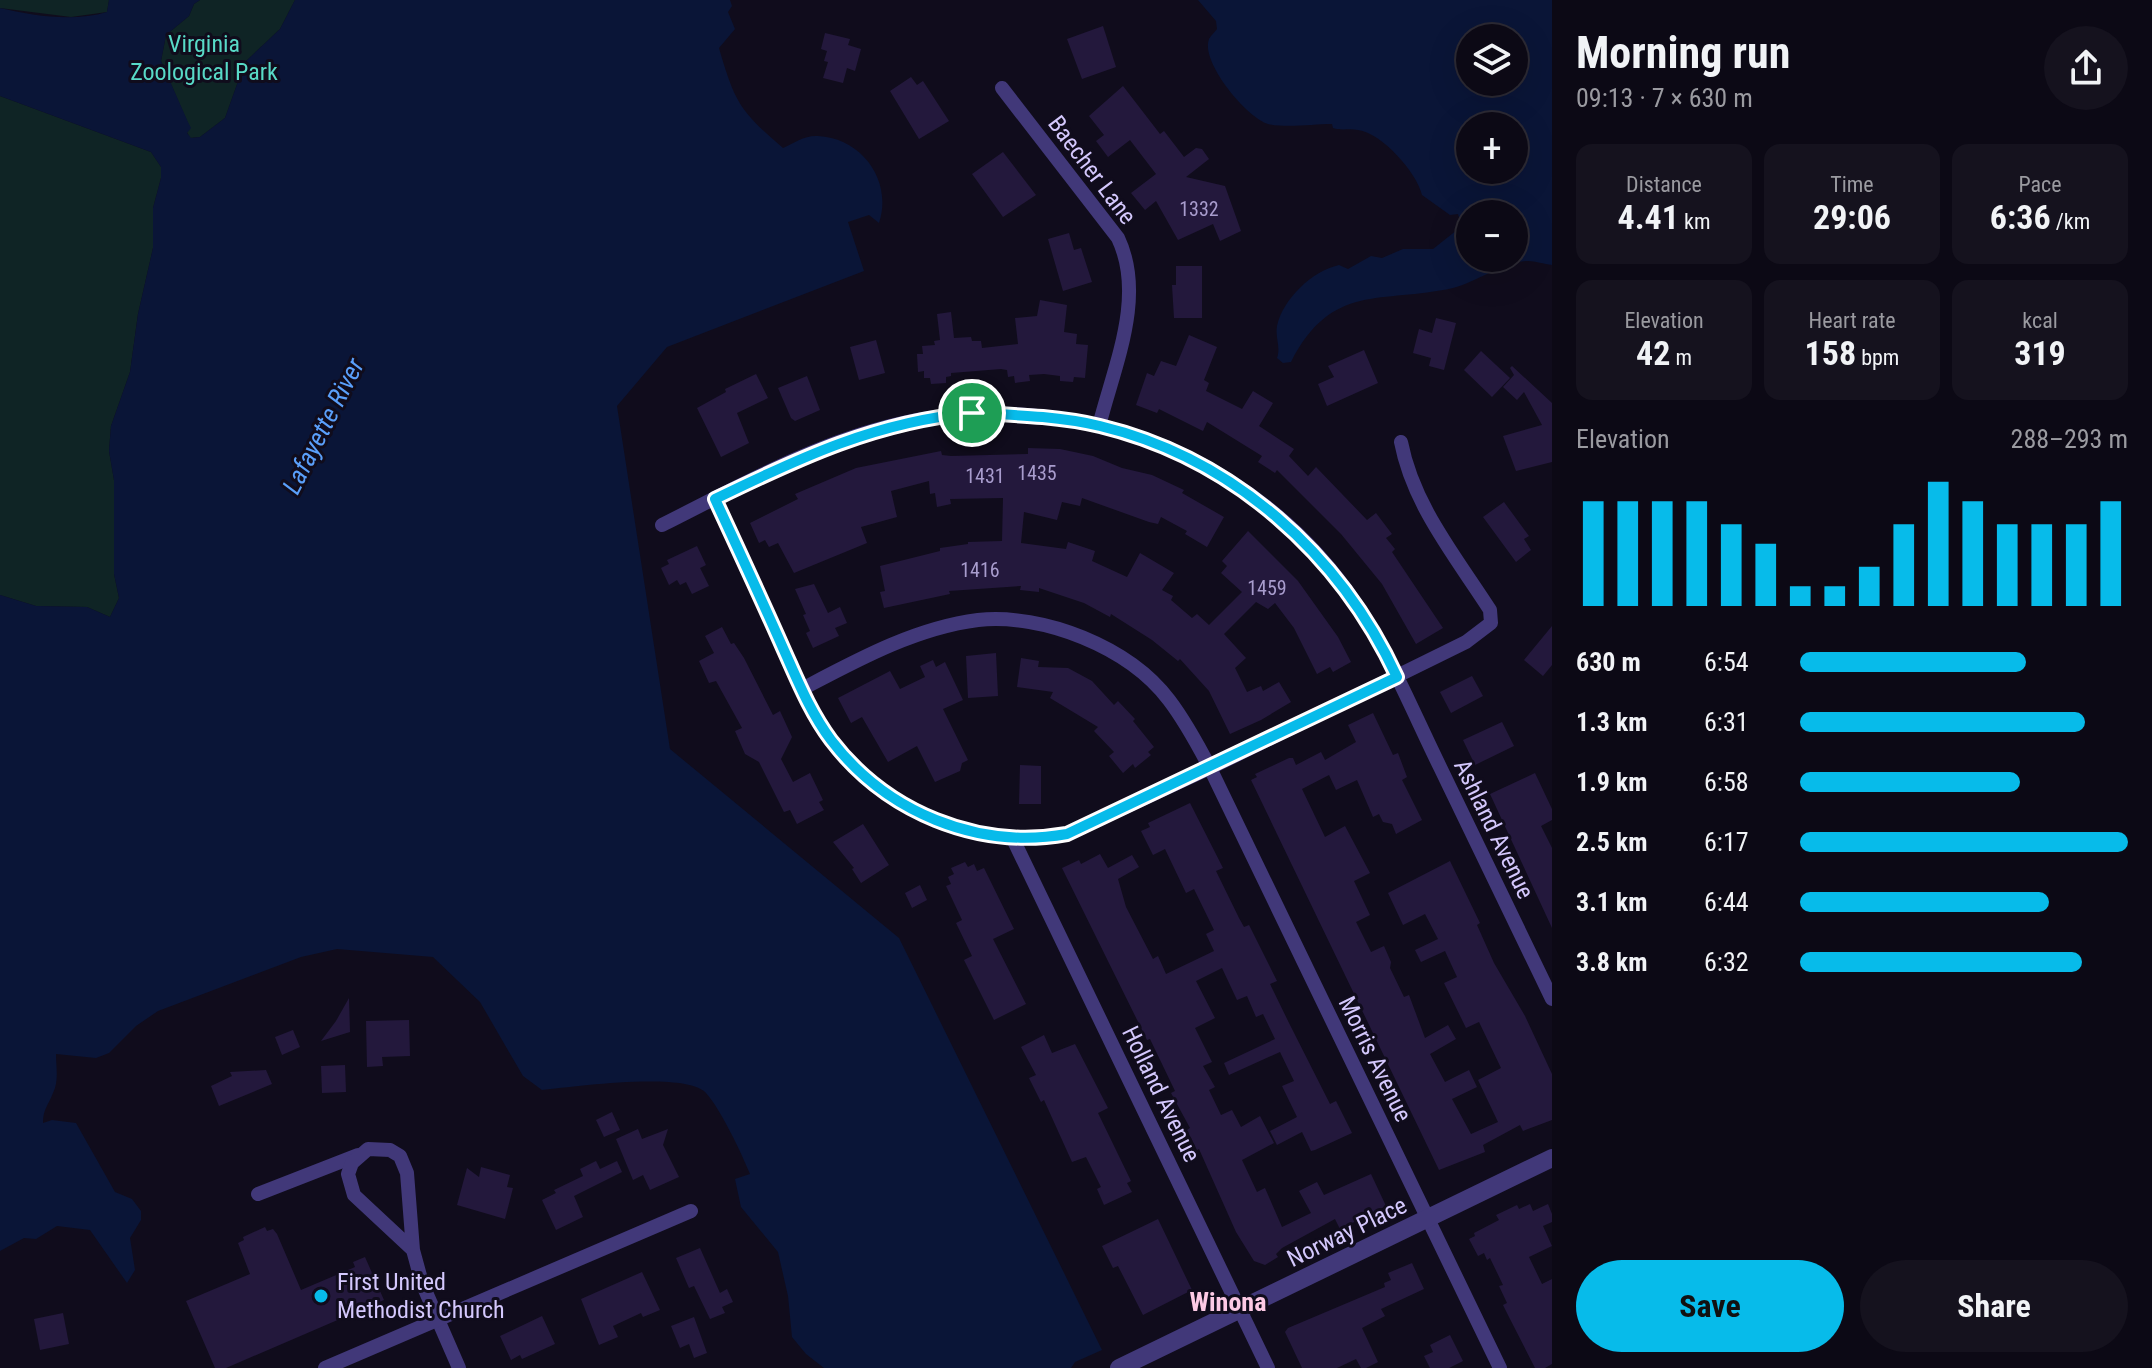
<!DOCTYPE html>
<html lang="en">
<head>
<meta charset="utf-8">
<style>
  :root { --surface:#0c0915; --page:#15121e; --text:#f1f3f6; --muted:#9a9aa0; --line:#2c2a34; --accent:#07bbea }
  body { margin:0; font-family:"Roboto Condensed",sans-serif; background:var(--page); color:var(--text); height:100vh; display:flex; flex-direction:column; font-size:30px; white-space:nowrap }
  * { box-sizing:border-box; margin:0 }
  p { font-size:26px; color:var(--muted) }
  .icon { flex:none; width:44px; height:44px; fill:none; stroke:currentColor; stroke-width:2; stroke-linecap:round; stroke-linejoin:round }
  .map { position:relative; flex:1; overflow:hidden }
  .details { display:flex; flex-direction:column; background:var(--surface); width:600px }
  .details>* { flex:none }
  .fabs { position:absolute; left:1456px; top:24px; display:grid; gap:16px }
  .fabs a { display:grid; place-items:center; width:72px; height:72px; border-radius:50%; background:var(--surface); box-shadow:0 8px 32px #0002,0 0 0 2px var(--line); font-size:40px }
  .pin { position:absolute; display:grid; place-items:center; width:68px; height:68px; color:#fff; margin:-34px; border:4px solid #fff; border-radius:50%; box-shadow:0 2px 8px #0007 }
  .round { display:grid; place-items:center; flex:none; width:84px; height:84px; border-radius:42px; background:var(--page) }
  .head { display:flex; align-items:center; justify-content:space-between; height:136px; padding:0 24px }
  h1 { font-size:44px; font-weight:700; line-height:60px }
  .stats { display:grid; grid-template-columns:repeat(3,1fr); gap:12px; height:136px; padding:8px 24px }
  .stats div { display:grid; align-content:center; border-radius:16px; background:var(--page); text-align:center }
  .stats b { font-size:34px; font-weight:700 }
  .stats small { font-size:22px; font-weight:400 }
  .stats p { font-size:22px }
  .chart { height:224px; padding:16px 24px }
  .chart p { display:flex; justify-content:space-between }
  .chart svg { width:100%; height:144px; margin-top:8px; stroke:var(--accent); stroke-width:6 }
  .button { display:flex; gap:16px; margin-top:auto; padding:16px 24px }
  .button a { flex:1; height:92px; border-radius:48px; background:var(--accent); color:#111; font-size:32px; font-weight:700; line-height:92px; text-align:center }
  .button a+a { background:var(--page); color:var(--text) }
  ul { padding:0 24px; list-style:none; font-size:26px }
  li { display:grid; grid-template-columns:128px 96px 1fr; align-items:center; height:60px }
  li i { height:20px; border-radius:10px; background:var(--accent) }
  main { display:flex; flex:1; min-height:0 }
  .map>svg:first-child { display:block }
  .green { fill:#0f2425 }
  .water { fill:#0a1537; fill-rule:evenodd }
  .building { fill:#23183c }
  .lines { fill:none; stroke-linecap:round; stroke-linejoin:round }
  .minor { stroke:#413879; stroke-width:14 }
  .tertiary { stroke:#413879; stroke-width:18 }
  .route-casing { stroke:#fff; stroke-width:16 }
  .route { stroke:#07bbea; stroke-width:10 }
  .poi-dot { fill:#07bbea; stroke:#100c1c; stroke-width:3 }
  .labels { text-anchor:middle; stroke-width:6; stroke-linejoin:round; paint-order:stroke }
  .number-label { font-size:20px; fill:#a89ccd }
  .park-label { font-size:24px; fill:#58dac7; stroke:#100c1c }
  .street-label { font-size:24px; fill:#d4c8fd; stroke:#100c1c }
  .poi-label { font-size:24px; fill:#d4c8fd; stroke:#100c1c; text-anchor:start }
  .water-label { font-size:26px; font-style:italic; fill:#5a9ffa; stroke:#100c1c }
  .neighbourhood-label { font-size:26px; font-weight:bold; fill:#fdcae5; stroke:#100c1c }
</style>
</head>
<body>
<main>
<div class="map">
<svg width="1552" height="1368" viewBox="0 0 1552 1368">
  <rect width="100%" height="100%" fill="#100c1c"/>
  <g class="green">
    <polygon points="0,0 109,0 107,12 71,17 0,8"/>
    <polygon points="200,0 295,0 280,29 245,62 225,118 200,137 190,138 187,132 190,128 161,61 166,35 189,16 194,4"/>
    <polygon points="0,96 151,152 161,167 161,178 153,208 153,248 138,314 130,372 111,426 109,451 114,480 114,574 119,598 110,617 87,607 36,606 0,595"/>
  </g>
  <g class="water">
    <path d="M109 0H200L194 4 189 16 166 35 161 61 188 122 191 128 187 133 191 138 200 137 225 118 245 62 280 29 295 0H730L732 6 728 12 735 29 719 48C735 103 740 111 783 148 794 143 805 135 818 136 862 138 893 181 879 223L869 215 848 222 864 271 667 347 617 406 670 749 899 938 1102 1350 1075 1362 1071 1368H824L806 1354 792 1337 788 1296 778 1252 741 1207 735 1179 750 1174C742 1154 720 1108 706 1093 686 1071 573 1087 542 1090L523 1076 480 1002 433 957 337 949 301 957 158 1011 136 1026 109 1053 96 1058 56 1054C56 1067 59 1081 53 1093 48 1106 43 1109 43 1123L52 1120 76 1123 115 1192 132 1199 141 1211V1220L130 1238 135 1270 127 1283 90 1230 57 1226 36 1239 24 1238 0 1251V595L36 606 87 607 110 617 119 598 114 574V480L109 451 111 426 130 372 138 314 153 248V208L161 178V167L151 152 0 96V8C33 16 74 22 107 12Z"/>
    <path d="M1198 0H1552V265C1544 264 1535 261 1528 261 1503 262 1477 282 1453 288 1381 304 1332 282 1291 362L1283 363 1277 358C1281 347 1275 338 1277 326 1283 299 1312 271 1339 265L1348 269 1371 256 1382 258 1403 249H1433L1462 226 1458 214 1450 215 1422 195C1417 173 1382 133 1358 130 1349 128 1342 131 1333 128L1332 124C1313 124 1287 128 1268 124 1247 118 1200 62 1209 39 1211 35 1215 32 1217 29L1216 21ZM1470 38H1514V82H1470ZM1470 126H1514V170H1470ZM1470 214H1514V258H1470Z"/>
  </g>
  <g class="building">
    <polygon points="1103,26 1116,67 1082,79 1067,39"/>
    <polygon points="825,33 850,39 848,45 861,49 855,71 847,68 843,83 823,78 828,62 824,61 827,51 821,49"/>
    <polygon points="911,77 917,85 923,81 949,121 919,139 890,91"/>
    <polygon points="1123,86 1160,134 1164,131 1184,157 1196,148 1202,149 1209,159 1186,177 1225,186 1241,231 1220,241 1213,224 1178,240 1156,201 1145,210 1131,193 1156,174 1130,140 1108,157 1096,141 1104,135 1089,116"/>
    <polygon points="1003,152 1036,195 1003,217 972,174"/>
    <polygon points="1069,233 1074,250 1081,248 1092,282 1063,291 1048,239"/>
    <polygon points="1176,266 1202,266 1202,318 1174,318 1172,285 1176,285"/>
    <polygon points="1040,300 1067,305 1064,332 1077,334 1076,344 1088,345 1085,378 1074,377 1073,382 1060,381 1060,376 1044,374 1029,375 1030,381 1015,383 1014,376 1008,377 1007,370 1001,369 951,373 951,376 946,377 946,383 931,384 930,378 924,378 924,371 918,372 917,354 923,354 922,346 935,345 934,341 940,340 937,314 951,312 954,338 971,337 972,341 981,341 982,348 1018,344 1015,318 1037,316"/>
    <polygon points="1436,318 1456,323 1444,370 1429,366 1431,358 1413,353 1419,329 1432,333"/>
    <polygon points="1189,335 1217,347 1204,380 1209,383 1206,391 1242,409 1253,391 1273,403 1259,426 1294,449 1289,456 1308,476 1316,467 1367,520 1376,513 1392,534 1386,538 1395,549 1392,552 1443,628 1416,644 1382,584 1341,534 1277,470 1275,473 1258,462 1262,456 1207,422 1203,431 1159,409 1157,413 1136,405 1147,373 1154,376 1161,361 1176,366"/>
    <polygon points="876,340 885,373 859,380 850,347"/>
    <polygon points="1364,350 1378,383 1327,406 1318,384 1334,377 1328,366"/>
    <polygon points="1481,351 1510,378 1492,397 1464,370"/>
    <polygon points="1512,366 1552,403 1552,462 1516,471 1503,436 1542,425 1524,392 1517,400 1503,387 1514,375 1510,368"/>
    <polygon points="756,374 768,398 737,413 749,443 721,457 697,408 726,392 725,389"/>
    <polygon points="807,376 820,410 795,421 791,418 778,388"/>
    <polygon points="1028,448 1060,449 1093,456 1122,468 1152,475 1184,490 1182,493 1224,517 1207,547 1185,534 1187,531 1161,517 1158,524 1149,522 1082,498 1080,506 1062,502 1057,520 1024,512 1021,543 1066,549 1068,542 1095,551 1092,561 1127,577 1140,553 1174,573 1162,590 1173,596 1171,600 1192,618 1197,614 1209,625 1242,592 1221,573 1227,566 1222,561 1248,531 1298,581 1338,637 1351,662 1333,672 1330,667 1317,674 1294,628 1275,603 1268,609 1256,602 1224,634 1246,658 1235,668 1247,692 1261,686 1263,691 1279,682 1291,702 1261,720 1230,734 1209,691 1180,659 1178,661 1152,640 1111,614 1110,617 1084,603 1039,588 1039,592 1020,590 1021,586 949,591 950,594 884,608 880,592 885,591 880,566 940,551 940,548 968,544 968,542 1002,541 1003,498 950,499 951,504 937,507 935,493 930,494 929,481 891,491 897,517 861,527 867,543 794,573 778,543 769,547 765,540 759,543 750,523 798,499 795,494 856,468 941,451 942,455 951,456 1028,454"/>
    <polygon points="1504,502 1529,536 1524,539 1531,550 1516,562 1483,517"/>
    <polygon points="697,546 706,565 700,568 709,586 692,594 686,582 680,585 677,580 669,585 661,568 669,564 667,560"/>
    <polygon points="814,584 828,613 840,607 847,623 835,628 839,636 813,648 806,633 810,631 803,615 806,614 795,589"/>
    <polygon points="1552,626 1552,665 1543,676 1524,660"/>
    <polygon points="722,627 731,644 734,643 744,658 773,715 780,711 792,737 781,759 793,782 810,773 823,800 819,802 824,810 797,824 790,810 784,812 759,762 745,754 735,731 742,728 716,681 709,683 699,661 714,653 705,636"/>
    <polygon points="996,653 998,696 968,698 966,656"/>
    <polygon points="1021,658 1039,661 1038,667 1068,668 1092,681 1114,705 1118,701 1135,719 1133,721 1154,747 1148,752 1151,755 1135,768 1133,764 1123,773 1109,756 1114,752 1094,731 1098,727 1050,698 1053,692 1017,687"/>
    <polygon points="933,660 936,667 945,662 963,700 943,709 968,760 962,763 960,771 935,782 917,746 888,762 862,717 851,723 838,698 890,671 900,689 925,677 920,666"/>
    <polygon points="1472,676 1483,696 1451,713 1440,692"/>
    <polygon points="1373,713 1393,755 1398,753 1407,777 1402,780 1422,820 1396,834 1392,824 1383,822 1379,814 1373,817 1357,780 1336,790 1329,775 1302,789 1325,837 1345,826 1370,873 1354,881 1370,915 1356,922 1371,952 1384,946 1391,962 1390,968 1404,997 1409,995 1425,1038 1448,1025 1456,1039 1430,1054 1445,1082 1469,1070 1477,1087 1452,1099 1471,1134 1498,1122 1478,1080 1501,1068 1479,1022 1466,1028 1444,983 1457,977 1445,951 1421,962 1415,950 1438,939 1425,914 1403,925 1388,893 1450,861 1480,923 1477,925 1494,963 1525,1016 1552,1074 1552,1120 1523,1131 1520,1125 1483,1145 1485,1152 1439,1170 1251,780 1257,777 1255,774 1289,758 1293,758 1296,765 1321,752 1325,760 1356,742 1348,725"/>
    <polygon points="1502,722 1514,746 1475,765 1463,740"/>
    <polygon points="1020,765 1041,766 1041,804 1019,804"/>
    <polygon points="1535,773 1552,809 1552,820 1541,826 1552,848 1552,928 1490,794"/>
    <polygon points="1190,803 1223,868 1216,871 1239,918 1244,927 1249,925 1277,981 1270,984 1289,1023 1330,1104 1336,1101 1352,1133 1315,1150 1311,1151 1302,1132 1277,1145 1270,1131 1297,1117 1282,1086 1294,1081 1280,1052 1229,1075 1224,1063 1275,1039 1263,1014 1256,1017 1247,996 1237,1000 1222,968 1196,981 1215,1018 1195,1028 1212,1062 1203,1066 1215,1087 1209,1090 1221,1115 1232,1110 1241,1127 1260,1116 1274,1143 1242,1160 1257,1192 1265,1188 1282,1227 1311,1213 1299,1191 1317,1182 1324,1195 1371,1174 1386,1206 1340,1229 1335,1219 1282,1248 1276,1254 1278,1257 1265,1265 1254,1261 1236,1232 1199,1149 1197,1150 1187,1130 1190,1128 1171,1093 1175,1091 1150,1039 1147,1040 1062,868 1079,860 1081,864 1100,854 1108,868 1132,855 1139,867 1118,879 1126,907 1153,959 1158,956 1166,974 1214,951 1206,934 1214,930 1194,889 1186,893 1165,849 1153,855 1141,831 1150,827 1148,823"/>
    <polygon points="863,824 889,865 861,883 852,869 854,868 833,842"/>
    <polygon points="965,862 968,867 974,864 977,871 984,868 1014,929 993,939 1026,1004 994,1020 964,960 972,956 956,923 962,920 946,886 951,884 948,877 954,874 951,868"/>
    <polygon points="920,885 927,900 912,908 905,893"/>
    <polygon points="349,998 350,1032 321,1041 336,1021"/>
    <polygon points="409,1020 410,1056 382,1057 383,1066 367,1067 366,1021"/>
    <polygon points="293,1030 300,1047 282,1055 275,1037"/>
    <polygon points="1044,1035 1052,1053 1075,1044 1108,1108 1098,1113 1131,1181 1127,1183 1132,1192 1104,1205 1097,1189 1101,1187 1086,1157 1072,1162 1044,1100 1041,1102 1029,1078 1036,1075 1021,1047"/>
    <polygon points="345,1065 346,1092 322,1093 321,1066"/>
    <polygon points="266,1070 272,1084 219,1106 211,1086 232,1076 230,1072"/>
    <polygon points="612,1112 620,1130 604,1137 596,1120"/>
    <polygon points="638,1129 642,1139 668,1129 663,1145 679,1177 650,1190 643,1175 633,1180 616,1139"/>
    <polygon points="596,1161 600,1169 617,1161 622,1172 574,1196 583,1217 556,1230 542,1200 556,1193 554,1190 583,1176 580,1169"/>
    <polygon points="481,1167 510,1175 507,1187 513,1188 505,1219 457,1205 467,1168 479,1177"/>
    <polygon points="1530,1204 1533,1211 1548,1204 1552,1214 1552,1222 1543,1226 1552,1246 1529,1257 1542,1284 1552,1279 1552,1364 1545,1368 1535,1368 1510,1319 1503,1305 1507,1303 1499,1286 1503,1285 1490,1258 1487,1260 1484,1253 1478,1256 1469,1239 1475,1236 1474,1233 1499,1220 1496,1215 1517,1205 1519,1209"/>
    <polygon points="1158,1219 1192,1290 1143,1315 1118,1266 1113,1268 1102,1246"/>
    <polygon points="265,1227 267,1231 273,1229 277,1234 301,1290 355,1267 353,1262 365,1257 384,1300 226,1368 215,1368 186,1301 250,1274 238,1243 244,1240 243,1237"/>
    <polygon points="700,1248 720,1293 727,1289 733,1302 722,1307 725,1313 710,1319 694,1286 689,1288 676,1258"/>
    <polygon points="1412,1263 1424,1289 1381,1309 1385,1316 1362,1328 1378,1362 1366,1368 1361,1368 1356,1359 1337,1368 1302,1368 1285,1332 1288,1328 1385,1287 1384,1283 1391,1280 1388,1273"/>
    <polygon points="642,1272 660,1310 643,1317 641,1313 613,1326 618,1337 599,1345 581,1299"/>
    <polygon points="63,1313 69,1344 40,1350 34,1319"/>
    <polygon points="542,1316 555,1344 522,1359 520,1355 511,1360 500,1336"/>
    <polygon points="694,1317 707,1353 694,1358 689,1344 680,1348 671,1326"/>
    <polygon points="1450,1335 1463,1361 1449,1368 1430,1368 1424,1356 1433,1352 1430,1345"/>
  </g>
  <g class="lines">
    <g class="minor">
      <path d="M1002 88 1118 238C1146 297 1114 366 1099 426"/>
      <path d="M715 499C737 547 759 595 781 643 796 676 809 711 831 740 886 812 977 850 1067 834L1210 768 1466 642 1491 623 1490 610C1456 557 1413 505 1401 442"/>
      <path d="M662 525C738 487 815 443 898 424 956 410 1017 411 1075 421 1188 441 1292 507 1356 604 1390 655 1413 712 1440 767 1477 845 1515 922 1552 999"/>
      <path d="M802 689C857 660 915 628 978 620 1043 613 1129 647 1169 700 1185 721 1198 745 1210 768L1500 1368"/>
      <polyline points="1013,839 1268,1368"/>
      <polyline points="258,1194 358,1155"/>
      <polyline points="413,1250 407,1173 400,1156 390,1150 368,1149 352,1163 348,1174 354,1195 413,1250 422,1283 459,1368"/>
      <polyline points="325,1368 691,1211"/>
    </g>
    <polyline class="tertiary" points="1119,1368 1552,1158"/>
  </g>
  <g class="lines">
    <defs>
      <path id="route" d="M972 413C1015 415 1058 416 1100 426 1233 458 1340 554 1397 677L1067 834C977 850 886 812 831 740 810 712 797 679 783 648 761 598 738 549 715 499 799 458 878 421 972 413Z"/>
    </defs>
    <use href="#route" class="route-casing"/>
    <use href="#route" class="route"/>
  </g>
  <circle class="poi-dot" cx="321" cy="1296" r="8"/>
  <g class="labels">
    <g class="number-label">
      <text x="1199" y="216">1332</text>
      <text x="1037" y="480">1435</text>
      <text x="985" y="483">1431</text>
      <text x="980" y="577">1416</text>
      <text x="1267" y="595">1459</text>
    </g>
    <g class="park-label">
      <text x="204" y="52">Virginia<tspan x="204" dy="28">Zoological Park</tspan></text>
    </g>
    <g class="street-label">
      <text transform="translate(1092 170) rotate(53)" y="8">Baecher Lane</text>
      <text transform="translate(1494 829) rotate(64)" y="8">Ashland Avenue</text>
      <text transform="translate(1375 1059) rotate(64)" y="8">Morris Avenue</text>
      <text transform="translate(1161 1094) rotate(64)" y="8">Holland Avenue</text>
      <text transform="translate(1347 1232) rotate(-26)" y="8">Norway Place</text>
    </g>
    <g class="poi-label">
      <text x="337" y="1290">First United<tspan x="337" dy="28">Methodist Church</tspan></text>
    </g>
    <g class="water-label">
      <text transform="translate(323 426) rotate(-63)" y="9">Lafayette River</text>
    </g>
    <g class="neighbourhood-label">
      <text x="1228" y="1311">Winona</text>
    </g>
  </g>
</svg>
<div class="fabs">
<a><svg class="icon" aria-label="layers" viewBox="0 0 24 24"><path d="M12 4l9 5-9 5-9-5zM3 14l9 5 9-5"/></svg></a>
<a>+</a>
<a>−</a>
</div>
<div class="pin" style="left:972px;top:413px;background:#1e9e55"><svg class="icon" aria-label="arrive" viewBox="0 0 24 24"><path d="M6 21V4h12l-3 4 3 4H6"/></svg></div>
</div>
<section class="details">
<div class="head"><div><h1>Morning run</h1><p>09:13 · 7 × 630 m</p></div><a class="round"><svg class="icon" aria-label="share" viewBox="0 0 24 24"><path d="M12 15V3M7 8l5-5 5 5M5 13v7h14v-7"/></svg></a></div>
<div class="stats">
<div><p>Distance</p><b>4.41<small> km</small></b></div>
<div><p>Time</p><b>29:06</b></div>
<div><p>Pace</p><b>6:36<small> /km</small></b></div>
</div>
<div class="stats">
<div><p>Elevation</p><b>42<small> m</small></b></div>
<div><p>Heart rate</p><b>158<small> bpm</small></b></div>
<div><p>kcal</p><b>319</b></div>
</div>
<div class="chart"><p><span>Elevation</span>288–293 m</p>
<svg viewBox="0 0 160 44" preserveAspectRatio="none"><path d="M5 44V12M15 44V12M25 44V12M35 44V12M45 44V19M55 44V25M65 44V38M75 44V38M85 44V32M95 44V19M105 44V6M115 44V12M125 44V19M135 44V19M145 44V19M155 44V12"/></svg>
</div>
<ul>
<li><b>630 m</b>6:54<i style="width:69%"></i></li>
<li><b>1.3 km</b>6:31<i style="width:87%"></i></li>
<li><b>1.9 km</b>6:58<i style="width:67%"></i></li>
<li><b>2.5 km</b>6:17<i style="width:100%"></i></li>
<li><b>3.1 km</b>6:44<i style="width:76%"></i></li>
<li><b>3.8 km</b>6:32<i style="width:86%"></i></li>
</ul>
<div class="button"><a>Save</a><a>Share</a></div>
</section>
</main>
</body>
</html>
